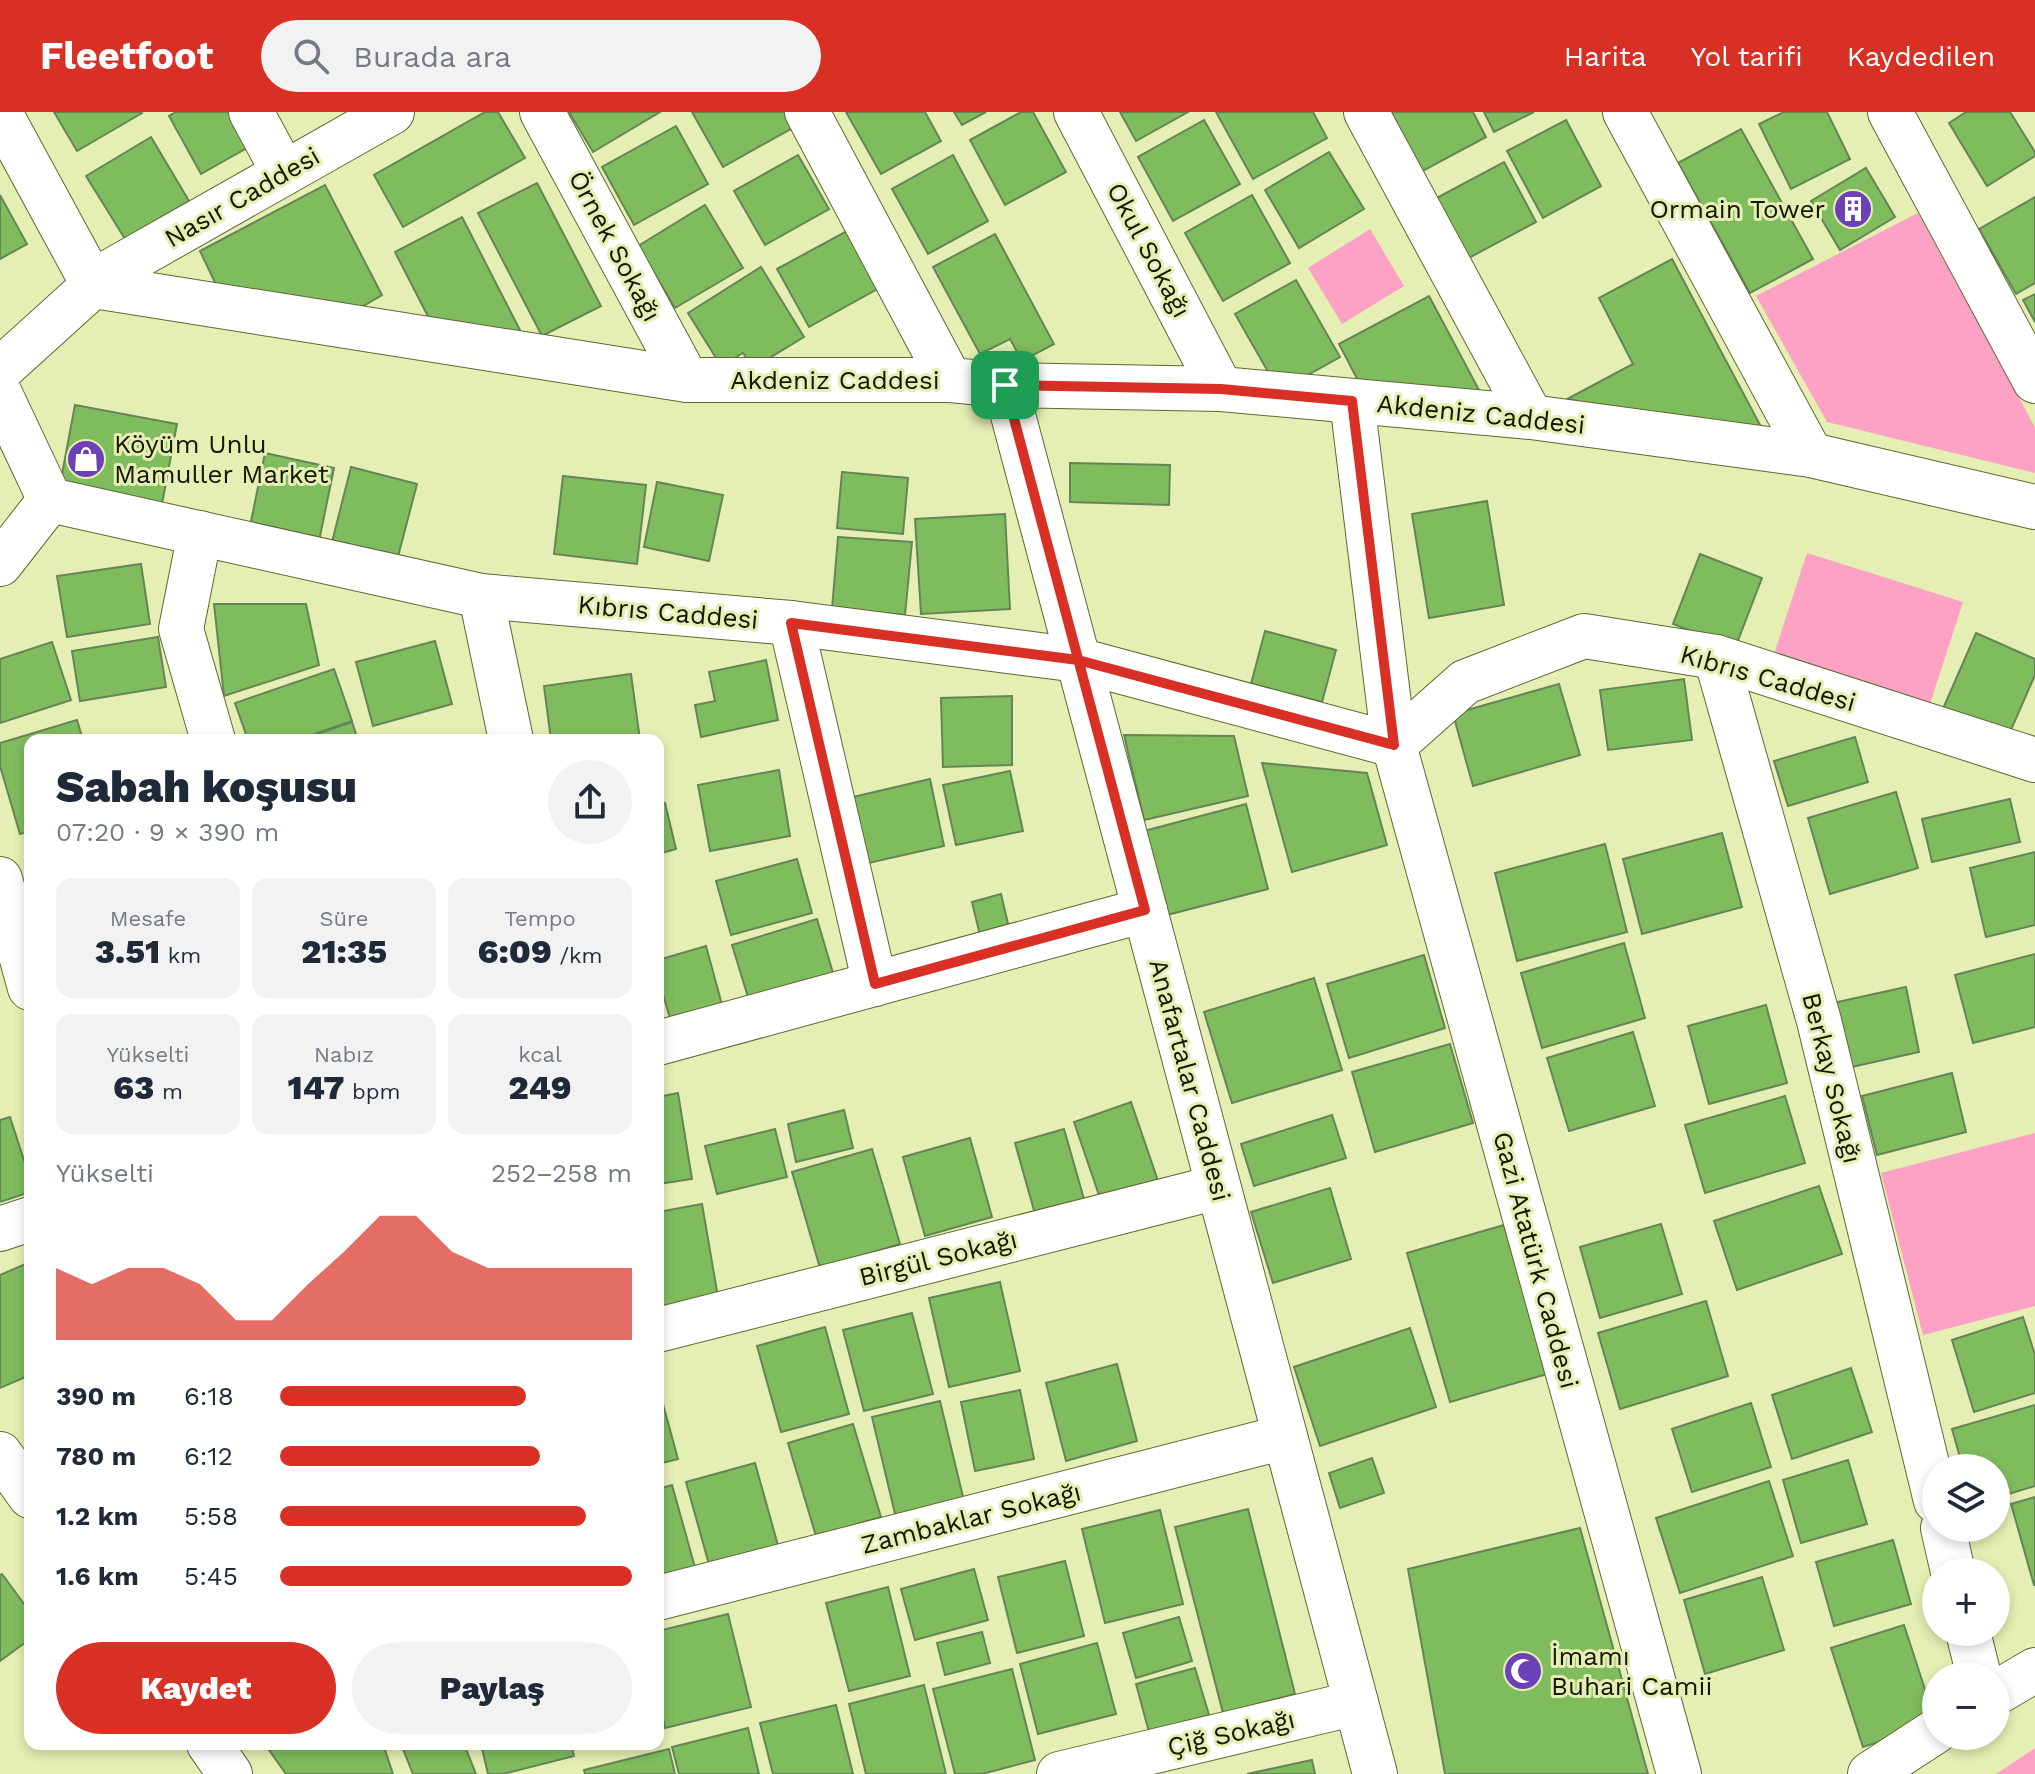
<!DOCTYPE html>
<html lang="tr">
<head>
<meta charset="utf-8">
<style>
  :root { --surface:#fff; --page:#f2f2f3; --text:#1f2937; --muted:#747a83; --accent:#d93025 }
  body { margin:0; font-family:"Work Sans",sans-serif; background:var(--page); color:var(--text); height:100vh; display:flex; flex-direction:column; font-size:30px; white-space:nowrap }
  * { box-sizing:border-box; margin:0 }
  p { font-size:26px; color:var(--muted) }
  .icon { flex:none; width:44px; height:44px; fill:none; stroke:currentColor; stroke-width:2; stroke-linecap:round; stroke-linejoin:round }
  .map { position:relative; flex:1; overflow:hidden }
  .details { position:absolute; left:24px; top:622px; width:640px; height:1016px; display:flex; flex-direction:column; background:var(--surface); border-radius:16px; box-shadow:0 4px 12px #0003 }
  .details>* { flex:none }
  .controls { position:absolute; left:1922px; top:1342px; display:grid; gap:16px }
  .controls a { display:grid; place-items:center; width:88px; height:88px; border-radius:50%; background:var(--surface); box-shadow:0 4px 12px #0003; font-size:40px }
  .pin { position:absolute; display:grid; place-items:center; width:68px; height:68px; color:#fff; margin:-34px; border-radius:16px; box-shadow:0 4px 12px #0006 }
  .round { display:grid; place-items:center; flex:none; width:84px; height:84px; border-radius:42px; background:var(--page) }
  .headline { display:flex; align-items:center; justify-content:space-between; height:136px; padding:0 32px }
  h1 { font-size:44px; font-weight:800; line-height:60px }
  .stats { display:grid; grid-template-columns:repeat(3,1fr); gap:12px; height:136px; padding:8px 32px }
  .stats div { display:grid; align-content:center; border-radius:16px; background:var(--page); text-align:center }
  .stats b { font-size:34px; font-weight:800 }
  .stats small { font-size:22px; font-weight:400 }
  .stats p { font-size:22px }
  .chart { height:224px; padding:16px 32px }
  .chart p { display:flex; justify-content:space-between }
  .chart svg { width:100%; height:144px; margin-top:8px; fill:var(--accent); opacity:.7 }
  .cta { display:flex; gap:16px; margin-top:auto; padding:16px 32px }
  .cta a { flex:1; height:92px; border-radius:48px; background:var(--accent); color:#fff; font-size:32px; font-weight:800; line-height:92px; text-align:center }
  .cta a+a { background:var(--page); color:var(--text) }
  ul { padding:0 32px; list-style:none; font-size:26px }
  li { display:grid; grid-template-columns:128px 96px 1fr; align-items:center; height:60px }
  li i { height:20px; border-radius:10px; background:var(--accent) }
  header { display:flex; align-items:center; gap:48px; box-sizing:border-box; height:112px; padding:0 40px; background:var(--accent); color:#fff }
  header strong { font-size:38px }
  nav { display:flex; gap:44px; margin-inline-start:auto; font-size:28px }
  .search { width:560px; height:72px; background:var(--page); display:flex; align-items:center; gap:20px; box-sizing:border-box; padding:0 28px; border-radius:44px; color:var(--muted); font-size:30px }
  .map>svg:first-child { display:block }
  .green { fill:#fda2c5 }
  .building { fill:#7fbc5e; stroke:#668556; stroke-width:2 }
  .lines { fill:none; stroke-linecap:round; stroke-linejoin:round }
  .minor-casing { stroke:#606731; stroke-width:46 }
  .minor { stroke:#fff; stroke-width:44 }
  .route-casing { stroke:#fff; stroke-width:16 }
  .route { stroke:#d93025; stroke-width:10 }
  .labels { text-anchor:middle; stroke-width:6; stroke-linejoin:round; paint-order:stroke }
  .street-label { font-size:26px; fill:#141702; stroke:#e5efb3 }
  .poi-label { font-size:26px; fill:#141702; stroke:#e5efb3; text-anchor:start }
</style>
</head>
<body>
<header>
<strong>Fleetfoot</strong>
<div class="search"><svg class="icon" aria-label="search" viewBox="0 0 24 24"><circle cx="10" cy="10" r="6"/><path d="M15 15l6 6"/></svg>Burada ara</div>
<nav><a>Harita</a><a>Yol tarifi</a><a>Kaydedilen</a></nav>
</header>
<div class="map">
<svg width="2035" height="1662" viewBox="0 0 2035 1662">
  <rect width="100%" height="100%" fill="#e5efb3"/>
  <g class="green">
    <polygon points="1918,101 2035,315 2035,361 1827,310 1756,184"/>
    <polygon points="1370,117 1404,174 1342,212 1308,156"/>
    <polygon points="1807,441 1963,490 1929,595 1773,545"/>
    <polygon points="2035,1021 2035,1194 1923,1223 1881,1061"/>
    <polygon points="2035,1636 2035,1662 1996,1662"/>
  </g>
  <g class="building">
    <polygon points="54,0 141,0 142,1 77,39"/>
    <polygon points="176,0 245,0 261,28 201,62 169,4"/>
    <polygon points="485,0 498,0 525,46 403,115 374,63"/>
    <polygon points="569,0 660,0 593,40"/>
    <polygon points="692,0 788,0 796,14 723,55"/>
    <polygon points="846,0 925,0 941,29 881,62"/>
    <polygon points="954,0 986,0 962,13"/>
    <polygon points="1021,0 1033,0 1066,60 1005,93 970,28"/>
    <polygon points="1120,0 1188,0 1136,29"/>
    <polygon points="1216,0 1313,0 1327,26 1253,67"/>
    <polygon points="1388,0 1473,0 1486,25 1419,61"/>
    <polygon points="1484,0 1534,0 1494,20"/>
    <polygon points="1784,0 1827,0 1850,47 1791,77 1759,12"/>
    <polygon points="1966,0 2010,0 2035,40 2035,44 1987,74 1949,11"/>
    <polygon points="1204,8 1240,72 1173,109 1138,45"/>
    <polygon points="1566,8 1601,74 1543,106 1507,39"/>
    <polygon points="676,14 708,72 634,113 602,55"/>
    <polygon points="1741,17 1813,147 1750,181 1678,51"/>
    <polygon points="151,25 189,89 125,127 86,64"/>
    <polygon points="1329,40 1364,97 1299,136 1265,78"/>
    <polygon points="798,43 829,97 765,133 734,79"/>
    <polygon points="953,43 988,109 928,142 892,77"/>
    <polygon points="1504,50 1536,110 1465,148 1433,88"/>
    <polygon points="1866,56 1895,105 1840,138 1811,89"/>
    <polygon points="537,71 601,194 542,224 478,101"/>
    <polygon points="325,73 382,183 341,207 222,185 200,139"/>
    <polygon points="0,83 27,132 0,147"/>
    <polygon points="1252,83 1290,151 1223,189 1185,121"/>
    <polygon points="2035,85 2035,171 2016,182 1979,117"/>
    <polygon points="705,93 743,156 675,196 638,134"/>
    <polygon points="462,105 522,222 439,226 395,140"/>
    <polygon points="856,114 888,171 809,215 777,157"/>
    <polygon points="995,122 1054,232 1022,249 1010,227 980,242 933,155"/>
    <polygon points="1672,147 1767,326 1567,287 1633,252 1599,186"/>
    <polygon points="761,155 804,225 753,256 743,241 721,254 688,201"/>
    <polygon points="1296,168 1340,245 1279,279 1235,202"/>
    <polygon points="2035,182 2035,210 2023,188"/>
    <polygon points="1429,184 1487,293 1363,278 1339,232"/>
    <polygon points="75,293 177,312 162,392 60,373"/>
    <polygon points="265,341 334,356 317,439 248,424"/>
    <polygon points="1070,351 1170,353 1169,393 1070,390"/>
    <polygon points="351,355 417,372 395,456 330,438"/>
    <polygon points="842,360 908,366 903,422 837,416"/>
    <polygon points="563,364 646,373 637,452 554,442"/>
    <polygon points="657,370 723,383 709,449 644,435"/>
    <polygon points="1487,389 1504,493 1429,506 1412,402"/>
    <polygon points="1005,402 1010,497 921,502 915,407"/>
    <polygon points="838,425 912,430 905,503 832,497"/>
    <polygon points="1700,442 1762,466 1735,536 1673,512"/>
    <polygon points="141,452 150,512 67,525 57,464"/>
    <polygon points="214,492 306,492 319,553 224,584"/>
    <polygon points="1265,519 1336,538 1322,590 1251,572"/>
    <polygon points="1976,521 2035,547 2035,563 2007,627 1942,599"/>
    <polygon points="158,525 166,575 80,589 72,539"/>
    <polygon points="435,529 452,592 373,614 356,550"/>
    <polygon points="52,530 71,588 0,611 0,547"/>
    <polygon points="766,548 778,608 701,625 695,593 715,589 709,560"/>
    <polygon points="334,557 352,609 298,628 248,628 235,591"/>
    <polygon points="631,562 640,628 551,628 544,574"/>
    <polygon points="1684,567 1692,628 1608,638 1600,578"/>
    <polygon points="1559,572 1580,643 1473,674 1453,602"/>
    <polygon points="1012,584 1012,653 943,655 941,586"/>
    <polygon points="77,608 83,628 30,628 30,719 20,722 0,654 0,631"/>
    <polygon points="352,610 358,628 300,628"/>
    <polygon points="1124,623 1234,624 1248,684 1144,708"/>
    <polygon points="1855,625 1868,670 1788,694 1774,649"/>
    <polygon points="1262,651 1367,661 1387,733 1292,760"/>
    <polygon points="779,658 790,724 710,739 698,673"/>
    <polygon points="1010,659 1023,719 956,733 943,673"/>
    <polygon points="930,667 944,734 868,751 853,685"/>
    <polygon points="1896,680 1918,756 1830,782 1808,706"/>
    <polygon points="2010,687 2020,730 1932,750 1922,707"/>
    <polygon points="665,691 676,737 658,742 658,693"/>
    <polygon points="1246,692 1268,777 1167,803 1144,719"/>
    <polygon points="1722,721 1742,795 1642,822 1623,747"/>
    <polygon points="1605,732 1627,820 1517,849 1495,761"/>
    <polygon points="2035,740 2035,813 1986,825 1970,756"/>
    <polygon points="797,747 812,801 731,823 716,769"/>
    <polygon points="1001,782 1012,829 983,836 972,790"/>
    <polygon points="817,807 836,871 752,898 732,833"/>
    <polygon points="1624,831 1645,906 1542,936 1521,861"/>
    <polygon points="706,834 724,900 673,916 658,866 658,848"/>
    <polygon points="2035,842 2035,915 1973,931 1955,863"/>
    <polygon points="1424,843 1445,916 1349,946 1327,872"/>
    <polygon points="1314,866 1342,958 1232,991 1204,900"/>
    <polygon points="1906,875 1919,940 1847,956 1833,891"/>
    <polygon points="1766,893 1787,971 1709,992 1688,914"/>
    <polygon points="1633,920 1655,994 1569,1019 1547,946"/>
    <polygon points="1450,932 1473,1011 1375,1040 1352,960"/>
    <polygon points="1952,961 1966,1020 1877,1043 1862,984"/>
    <polygon points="678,981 692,1067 658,1072 658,985"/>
    <polygon points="1785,984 1805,1051 1705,1081 1685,1013"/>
    <polygon points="1131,990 1158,1069 1101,1089 1074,1010"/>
    <polygon points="844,998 853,1036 796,1050 788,1012"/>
    <polygon points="1332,1003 1346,1046 1254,1074 1241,1032"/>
    <polygon points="10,1005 30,1067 30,1080 0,1090 0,1008"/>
    <polygon points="775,1017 787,1065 717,1082 705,1034"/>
    <polygon points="1064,1017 1084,1087 1035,1102 1015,1031"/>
    <polygon points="970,1026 992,1105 925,1124 903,1045"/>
    <polygon points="872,1037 900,1132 820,1156 792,1060"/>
    <polygon points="1819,1074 1842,1142 1737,1178 1714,1109"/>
    <polygon points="1330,1076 1351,1147 1273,1171 1251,1100"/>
    <polygon points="702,1092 719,1191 658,1202 658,1100"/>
    <polygon points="1661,1112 1682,1182 1600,1206 1580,1135"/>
    <polygon points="1504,1113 1547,1262 1450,1290 1407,1141"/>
    <polygon points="30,1150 30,1263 0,1276 0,1163"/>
    <polygon points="1000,1170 1020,1259 949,1275 929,1186"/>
    <polygon points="1706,1189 1728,1264 1620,1297 1598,1221"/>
    <polygon points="912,1201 933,1282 864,1299 843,1218"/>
    <polygon points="2023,1205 2035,1243 2035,1281 1974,1300 1952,1228"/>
    <polygon points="825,1215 849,1302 781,1320 757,1234"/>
    <polygon points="1410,1216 1436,1295 1320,1334 1294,1255"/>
    <polygon points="1117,1252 1137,1329 1066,1349 1046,1271"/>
    <polygon points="1851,1256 1872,1320 1792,1347 1772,1283"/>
    <polygon points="658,1274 678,1347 658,1352"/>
    <polygon points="1020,1278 1034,1347 975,1359 961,1290"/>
    <polygon points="940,1289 964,1389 896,1406 872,1305"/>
    <polygon points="1751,1291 1771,1355 1692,1380 1672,1317"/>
    <polygon points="2035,1293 2035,1374 1996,1386 1996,1356 1963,1356 1952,1317"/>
    <polygon points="853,1312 881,1405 816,1424 788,1331"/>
    <polygon points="1372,1346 1384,1381 1340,1396 1329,1361"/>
    <polygon points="1848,1348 1867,1412 1801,1431 1783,1368"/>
    <polygon points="755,1351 779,1437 710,1456 686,1370"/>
    <polygon points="1769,1369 1793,1444 1680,1481 1656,1406"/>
    <polygon points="672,1373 696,1459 658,1470 658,1377"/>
    <polygon points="2035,1385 2035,1473 2034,1473 2011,1392"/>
    <polygon points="1248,1397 1295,1582 1223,1601 1175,1415"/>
    <polygon points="1160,1398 1183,1492 1105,1511 1082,1417"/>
    <polygon points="1580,1416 1648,1662 1445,1662 1408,1457"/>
    <polygon points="1893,1428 1911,1492 1834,1514 1816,1450"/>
    <polygon points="1065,1449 1084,1524 1017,1541 998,1465"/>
    <polygon points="974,1457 988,1508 915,1528 901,1477"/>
    <polygon points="2,1462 30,1500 30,1527 0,1549 0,1463"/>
    <polygon points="1762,1465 1784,1538 1705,1562 1684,1488"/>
    <polygon points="888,1475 910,1564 849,1579 826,1491"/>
    <polygon points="728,1502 751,1595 665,1616 658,1586 658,1519"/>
    <polygon points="1179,1505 1192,1549 1136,1566 1123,1521"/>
    <polygon points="1904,1513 1936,1611 1863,1635 1831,1536"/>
    <polygon points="982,1520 990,1551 945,1563 937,1531"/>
    <polygon points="1097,1531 1116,1602 1038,1622 1020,1552"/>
    <polygon points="1195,1556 1209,1603 1149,1620 1136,1572"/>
    <polygon points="1012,1557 1035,1648 982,1662 955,1662 933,1577"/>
    <polygon points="924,1573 946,1662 866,1662 849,1592"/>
    <polygon points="836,1593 853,1662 773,1662 760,1611"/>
    <polygon points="748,1616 759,1662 679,1662 672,1635"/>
    <polygon points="288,1632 383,1632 393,1662 286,1662 269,1638"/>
    <polygon points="401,1632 464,1632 476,1662 413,1662"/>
    <polygon points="481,1632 571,1632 574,1644 503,1662 488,1662"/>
    <polygon points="669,1637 675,1662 585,1662 584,1658"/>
    <polygon points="1312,1648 1315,1662 1247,1662"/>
  </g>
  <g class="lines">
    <defs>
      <g id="minor">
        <polyline points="251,0 284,61"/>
        <polyline points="542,0 687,268"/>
        <polyline points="807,0 950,268"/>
        <polyline points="1076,0 1221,277"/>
        <polyline points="1366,0 1531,305"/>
        <polyline points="1625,0 1811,343"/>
        <polyline points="1890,0 2035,269"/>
        <polyline points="0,1 94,174"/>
        <polyline points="94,174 687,268 950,268 1005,273 1221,277 1531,305 1811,343 2035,395"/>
        <polyline points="0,258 106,162 392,0"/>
        <polyline points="1005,273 1375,1662"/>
        <polyline points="0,282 50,388"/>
        <polyline points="1352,289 1394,633 1679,1662"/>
        <polyline points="50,388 481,484 791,511 1078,548 1394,633 1465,570 1584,524 1716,545 2035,648"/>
        <polyline points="200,421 181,517 213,628"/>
        <polyline points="0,452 50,388"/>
        <polyline points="481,484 511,628"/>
        <polyline points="791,511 875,872"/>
        <polyline points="1716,545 1819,909 1936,1389"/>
        <polyline points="0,767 30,876"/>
        <polyline points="658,931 1145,798"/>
        <polyline points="0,1117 30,1107"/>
        <polyline points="658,1218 1218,1075"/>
        <polyline points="0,1342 30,1384"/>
        <polyline points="1943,1416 1953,1460"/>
        <polyline points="658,1486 1285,1325"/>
        <polyline points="1968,1520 1979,1564"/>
        <polyline points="1996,1581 2035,1558"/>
        <polyline points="209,1632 230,1662"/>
        <polyline points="1059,1662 1356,1591"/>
        <polyline points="1870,1662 1936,1619"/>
      </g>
    </defs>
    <use href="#minor" class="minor-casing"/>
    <use href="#minor" class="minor"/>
  </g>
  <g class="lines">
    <defs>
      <path id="route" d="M1005 273C1051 448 1098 623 1145 798L875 872 791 511 1078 548 1394 633 1352 289 1221 277 1005 273"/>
    </defs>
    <use href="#route" class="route-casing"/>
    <use href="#route" class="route"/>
  </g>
  <defs>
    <symbol id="building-disc" viewBox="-11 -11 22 22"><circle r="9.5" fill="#6b40b8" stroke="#e5efb3"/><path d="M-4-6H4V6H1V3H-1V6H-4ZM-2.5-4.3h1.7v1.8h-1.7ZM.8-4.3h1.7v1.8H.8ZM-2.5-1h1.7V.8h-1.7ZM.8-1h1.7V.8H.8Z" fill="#fff"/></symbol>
    <symbol id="shop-disc" viewBox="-11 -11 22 22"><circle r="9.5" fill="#6b40b8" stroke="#e5efb3"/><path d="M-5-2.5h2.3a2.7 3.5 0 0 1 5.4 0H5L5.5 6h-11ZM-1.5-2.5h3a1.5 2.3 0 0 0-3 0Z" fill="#fff"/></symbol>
    <symbol id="mosque-disc" viewBox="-11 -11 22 22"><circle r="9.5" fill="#6b40b8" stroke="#e5efb3"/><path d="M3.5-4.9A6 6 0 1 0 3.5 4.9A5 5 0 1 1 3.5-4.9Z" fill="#fff"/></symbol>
  </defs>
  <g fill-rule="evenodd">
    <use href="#building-disc" x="1831" y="75" width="44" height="44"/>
    <use href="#shop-disc" x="64" y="325" width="44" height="44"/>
    <use href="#mosque-disc" x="1501" y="1537" width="44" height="44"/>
  </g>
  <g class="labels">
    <g class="street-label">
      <text transform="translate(242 85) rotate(-30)" y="9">Nasır Caddesi</text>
      <text transform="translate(615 134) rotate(62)" y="9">Örnek Sokağı</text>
      <text transform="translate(1149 138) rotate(62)" y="9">Okul Sokağı</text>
      <text x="835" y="277">Akdeniz Caddesi</text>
      <text transform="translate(1481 302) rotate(6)" y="9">Akdeniz Caddesi</text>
      <text transform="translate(668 500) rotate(5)" y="9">Kıbrıs Caddesi</text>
      <text transform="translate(1768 566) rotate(16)" y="9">Kıbrıs Caddesi</text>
      <text transform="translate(1832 966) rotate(76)" y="9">Berkay Sokağı</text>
      <text transform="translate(1190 968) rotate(75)" y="9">Anafartalar Caddesi</text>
      <text transform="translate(938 1146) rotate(-14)" y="9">Birgül Sokağı</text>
      <text transform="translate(1536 1148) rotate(75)" y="9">Gazi Atatürk Caddesi</text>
      <text transform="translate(971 1406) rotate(-14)" y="9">Zambaklar Sokağı</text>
      <text transform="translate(1231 1621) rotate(-13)" y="9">Çiğ Sokağı</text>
    </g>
    <g class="poi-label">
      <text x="1825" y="106" text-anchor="end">Ormain Tower</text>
      <text x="114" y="341">Köyüm Unlu<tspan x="114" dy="30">Mamuller Market</tspan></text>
      <text x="1551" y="1553">İmamı<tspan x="1551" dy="30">Buhari Camii</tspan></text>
    </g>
  </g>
</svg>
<div class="controls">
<a><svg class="icon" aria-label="layers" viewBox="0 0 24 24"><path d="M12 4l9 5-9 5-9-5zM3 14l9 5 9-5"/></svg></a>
<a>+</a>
<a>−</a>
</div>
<div class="pin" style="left:1005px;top:273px;background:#1e9e55"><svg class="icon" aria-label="arrive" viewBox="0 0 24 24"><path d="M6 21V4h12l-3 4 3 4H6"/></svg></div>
<section class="details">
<div class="headline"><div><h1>Sabah koşusu</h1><p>07:20 · 9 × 390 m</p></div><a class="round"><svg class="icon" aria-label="share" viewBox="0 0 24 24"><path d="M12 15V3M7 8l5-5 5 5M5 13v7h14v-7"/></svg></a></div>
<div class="stats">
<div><p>Mesafe</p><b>3.51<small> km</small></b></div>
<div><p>Süre</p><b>21:35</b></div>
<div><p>Tempo</p><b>6:09<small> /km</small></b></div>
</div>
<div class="stats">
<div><p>Yükselti</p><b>63<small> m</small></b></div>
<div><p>Nabız</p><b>147<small> bpm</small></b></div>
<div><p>kcal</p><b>249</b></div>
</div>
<div class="chart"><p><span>Yükselti</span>252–258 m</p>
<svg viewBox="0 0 160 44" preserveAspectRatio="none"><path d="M0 44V22L10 27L20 22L30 22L40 27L50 38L60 38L70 27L80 17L90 6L100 6L110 17L120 22L130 22L140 22L150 22L160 22V44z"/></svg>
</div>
<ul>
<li><b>390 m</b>6:18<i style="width:70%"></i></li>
<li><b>780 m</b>6:12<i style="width:74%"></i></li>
<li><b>1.2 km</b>5:58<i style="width:87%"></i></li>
<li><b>1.6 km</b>5:45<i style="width:100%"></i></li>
</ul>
<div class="cta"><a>Kaydet</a><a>Paylaş</a></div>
</section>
</div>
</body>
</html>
